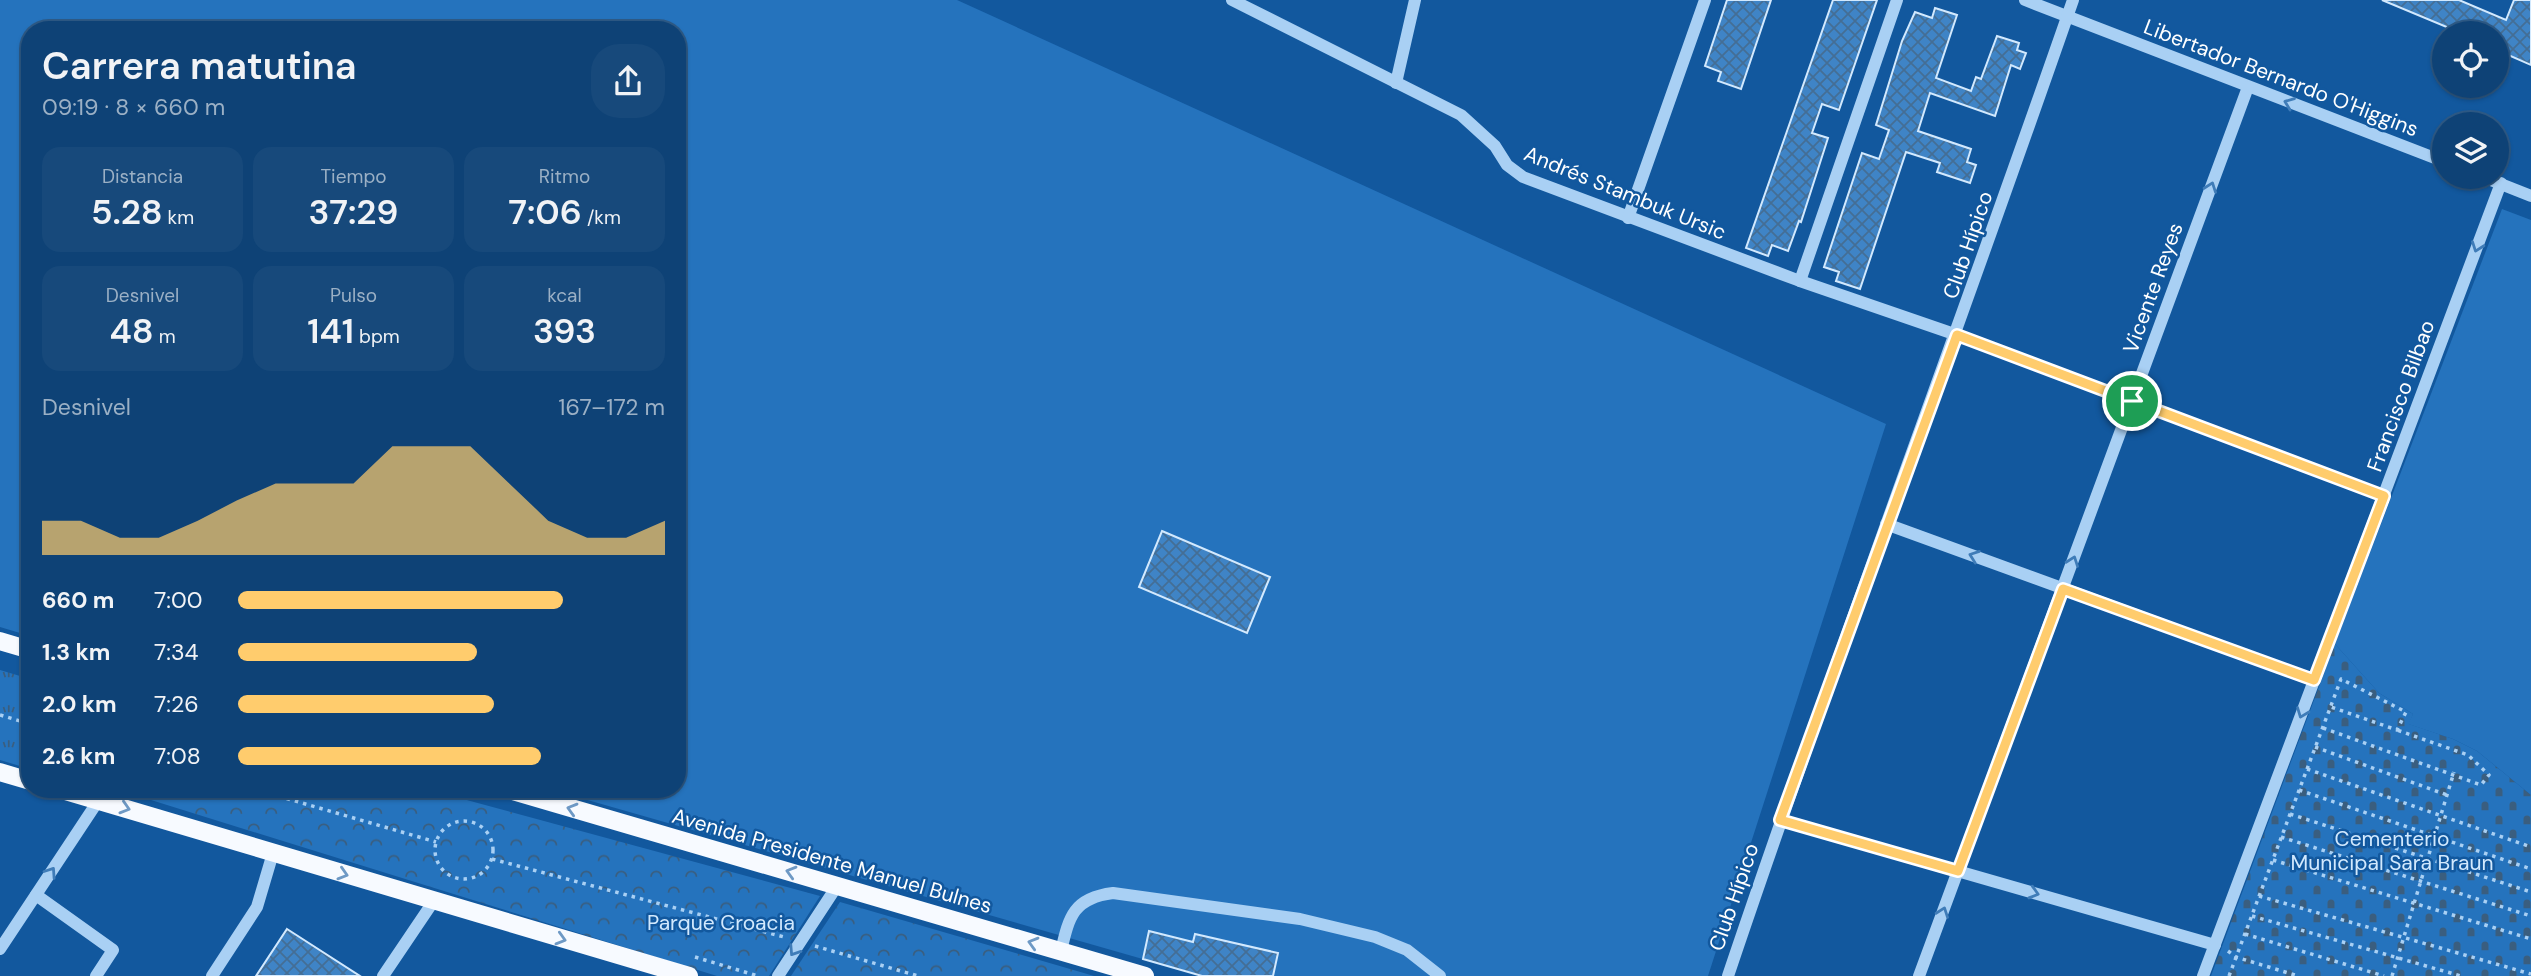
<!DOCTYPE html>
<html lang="es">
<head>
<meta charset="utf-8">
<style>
  :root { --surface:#0e4276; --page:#17497b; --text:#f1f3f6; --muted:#9bb0c5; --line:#2e5b88; --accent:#ffcc6d }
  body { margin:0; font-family:"DM Sans",sans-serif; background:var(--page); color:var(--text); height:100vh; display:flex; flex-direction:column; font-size:26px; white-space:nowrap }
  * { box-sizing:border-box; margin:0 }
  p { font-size:23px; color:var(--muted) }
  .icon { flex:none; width:38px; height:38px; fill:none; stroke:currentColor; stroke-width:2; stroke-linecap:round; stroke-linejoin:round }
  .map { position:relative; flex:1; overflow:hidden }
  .side { position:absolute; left:21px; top:21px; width:665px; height:777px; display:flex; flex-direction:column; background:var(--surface); border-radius:28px; box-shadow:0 2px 5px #0004,0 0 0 2px var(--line) }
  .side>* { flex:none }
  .fabs { position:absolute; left:2432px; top:21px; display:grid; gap:14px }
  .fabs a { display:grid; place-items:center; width:77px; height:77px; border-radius:50%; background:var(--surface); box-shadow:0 2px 5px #0004,0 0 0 2px var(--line); font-size:35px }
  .pin { position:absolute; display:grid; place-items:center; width:60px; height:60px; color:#fff; margin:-30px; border:4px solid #fff; border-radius:50%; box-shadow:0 2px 7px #0007 }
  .round { display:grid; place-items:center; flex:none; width:74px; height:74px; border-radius:28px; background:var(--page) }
  .summary { display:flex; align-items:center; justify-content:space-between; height:119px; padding:0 21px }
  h1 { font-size:38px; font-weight:600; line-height:52px }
  .figures { display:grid; grid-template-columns:repeat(3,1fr); gap:10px; height:119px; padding:7px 21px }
  .figures div { display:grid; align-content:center; border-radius:18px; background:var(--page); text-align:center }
  .figures b { font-size:35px; font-weight:600 }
  .figures small { font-size:19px; font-weight:400 }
  .figures p { font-size:19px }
  .chart { height:196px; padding:14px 21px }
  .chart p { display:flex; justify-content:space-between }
  .chart svg { width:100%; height:126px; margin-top:7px; fill:var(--accent); opacity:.7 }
  ul { padding:0 21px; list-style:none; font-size:23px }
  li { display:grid; grid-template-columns:112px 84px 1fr; align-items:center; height:52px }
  li i { height:18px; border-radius:9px; background:var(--accent) }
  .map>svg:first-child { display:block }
  .grass { fill:url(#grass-tufts) }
  .cemetery { fill:url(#cemetery-stones) }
  .park { fill:url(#park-crowns) }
  .pitch { fill:#2573bd }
  .building { fill:url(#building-cross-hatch); stroke:#d2e9fe; stroke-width:2 }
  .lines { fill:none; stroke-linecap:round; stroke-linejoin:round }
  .path { stroke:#a9d0f4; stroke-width:3.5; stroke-dasharray:3.5 5; stroke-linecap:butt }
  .minor { stroke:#a9d0f4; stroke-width:12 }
  .major { stroke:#f7faff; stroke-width:18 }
  .oneway { stroke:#3f7cb8 }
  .oneway2 { stroke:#6e99c5 }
  .route-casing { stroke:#fff; stroke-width:14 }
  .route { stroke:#ffcc6d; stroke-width:9 }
  .labels { text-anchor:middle; stroke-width:5; stroke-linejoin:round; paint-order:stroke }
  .street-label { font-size:21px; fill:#fff; stroke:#12589e }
  .park-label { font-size:21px; fill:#d2e9fe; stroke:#12589e }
</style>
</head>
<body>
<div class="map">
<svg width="2531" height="976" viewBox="0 0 2531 976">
  <defs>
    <pattern id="grass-tufts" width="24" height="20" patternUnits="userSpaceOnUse" patternTransform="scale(1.75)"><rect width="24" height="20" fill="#2573bd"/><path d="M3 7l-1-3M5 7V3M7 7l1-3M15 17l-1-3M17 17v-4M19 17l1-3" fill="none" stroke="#3a5e7f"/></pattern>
    <pattern id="cemetery-stones" width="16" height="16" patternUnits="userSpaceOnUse" patternTransform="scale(1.75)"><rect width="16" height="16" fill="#2573bd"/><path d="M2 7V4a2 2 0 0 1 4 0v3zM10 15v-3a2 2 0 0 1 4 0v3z" fill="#3a5e7f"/></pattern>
    <pattern id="park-crowns" width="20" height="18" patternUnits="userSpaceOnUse" patternTransform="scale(1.75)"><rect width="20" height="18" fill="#2573bd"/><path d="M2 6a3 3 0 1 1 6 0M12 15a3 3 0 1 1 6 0" fill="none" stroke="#3a5e7f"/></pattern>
    <pattern id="building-cross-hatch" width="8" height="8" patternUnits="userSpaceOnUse" patternTransform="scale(1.75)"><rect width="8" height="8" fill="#3f84c6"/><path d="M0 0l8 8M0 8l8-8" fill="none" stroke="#446e95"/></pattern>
  </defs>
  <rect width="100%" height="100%" fill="#12589e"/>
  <polygon class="grass" points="0,670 30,679 30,769 0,760"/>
  <polygon class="cemetery" points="2335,644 2379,693 2413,714 2409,724 2453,739 2477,751 2531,795 2531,976 2211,976"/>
  <g class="park">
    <polygon points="139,789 426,789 820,896 769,976 717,976 135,795"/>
    <polygon points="840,902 1094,976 791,976"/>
  </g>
  <g class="pitch">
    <polygon points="0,0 957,0 1886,424 1708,976 1202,976 549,789 677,789 677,30 30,30 30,636 0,627"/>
    <polygon points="2502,209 2531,220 2531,795 2477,751 2453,739 2408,724 2413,714 2379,693 2335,644"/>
  </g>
  <g class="building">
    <polygon points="1727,0 1771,0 1741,89 1718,81 1721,72 1705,66"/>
    <polygon points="1833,0 1877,0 1839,110 1822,104 1812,133 1828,138 1801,222 1799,221 1788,251 1772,245 1768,256 1746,248"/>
    <polygon points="2382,0 2459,0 2506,20 2514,0 2531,0 2531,65 2497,50 2497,33 2461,33"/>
    <polygon points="1935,8 1957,15 1936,78 1971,91 1976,77 1981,79 1997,36 2019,43 2017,50 2026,53 2020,69 2011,65 1995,116 1930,93 1918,131 1971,149 1967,162 1976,165 1970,183 1937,172 1940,163 1906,152 1860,289 1836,281 1839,272 1824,267 1862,153 1879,159 1889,130 1876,125 1902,41 1915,12 1932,18"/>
    <polygon points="1162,531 1270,577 1247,633 1139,587"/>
    <polygon points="287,929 360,976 256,976"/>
    <polygon points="1149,931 1193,942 1195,934 1278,953 1273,976 1202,976 1143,959"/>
  </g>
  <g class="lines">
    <g class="path">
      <polyline points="0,715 30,724"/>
      <polyline points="2323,728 2481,785 2489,775 2468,755 2397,730"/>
      <polyline points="2315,747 2447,795"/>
      <polyline points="2307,769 2531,847"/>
      <polyline points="254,789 436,842"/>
      <polyline points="2299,790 2531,869"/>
      <polyline points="2290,814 2531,892"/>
      <circle cx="464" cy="850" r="29"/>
      <polyline points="2281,837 2531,916"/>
      <polyline points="492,859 784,937"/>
      <polyline points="2273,860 2531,939"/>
      <polyline points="2259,896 2531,974"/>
      <polyline points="2252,916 2461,976"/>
      <polyline points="2245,934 2384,976"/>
      <polyline points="815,946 918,976"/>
      <polyline points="2228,951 2236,957 2298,976"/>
      <polyline points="695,957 758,976"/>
      <polyline points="2229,976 2341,679 2406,712 2397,730 2331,707"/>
      <polyline points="2392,976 2454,772"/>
    </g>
    <g class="minor">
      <polyline points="1232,0 1461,115 1495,146 1507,165 1523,177 1800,281 1957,335 2384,496"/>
      <polyline points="2025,0 2445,162"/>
      <polyline points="1396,83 1415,0"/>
      <polyline points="2483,177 2531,196"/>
      <polyline points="1628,218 1705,0"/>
      <polyline points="1800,281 1897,0"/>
      <polyline points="1886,524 2314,680"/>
      <polyline points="1780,820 2215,945"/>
      <polyline points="36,895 113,950 96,976"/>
      <polyline points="0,949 106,789"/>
      <path d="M1061 951C1069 917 1073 898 1113 893L1300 919 1375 937 1407 950 1440 976"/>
      <polyline points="212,976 257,907 273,853"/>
      <polyline points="383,976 433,902"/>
      <polyline points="778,976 837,886"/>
      <path d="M1728 976C1838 649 1960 326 2073 0"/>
      <polyline points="1919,976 2248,87"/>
      <polyline points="2203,976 2501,183"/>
    </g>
    <g class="major">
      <polyline points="0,641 30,650"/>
      <polyline points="0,772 30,781"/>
      <polyline points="59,789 689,976"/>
      <polyline points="506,789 1145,976"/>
    </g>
  </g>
  <defs><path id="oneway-chevron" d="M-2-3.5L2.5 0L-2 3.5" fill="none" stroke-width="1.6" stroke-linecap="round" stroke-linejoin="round" transform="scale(1.75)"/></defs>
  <g class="oneway">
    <use href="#oneway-chevron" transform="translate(2289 103) rotate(-159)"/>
    <use href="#oneway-chevron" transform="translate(2211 187) rotate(-70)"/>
    <use href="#oneway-chevron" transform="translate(2477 247) rotate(110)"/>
    <use href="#oneway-chevron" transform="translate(1974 556) rotate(-160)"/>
    <use href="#oneway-chevron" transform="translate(2073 561) rotate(-70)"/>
    <use href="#oneway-chevron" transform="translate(2302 713) rotate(111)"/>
    <use href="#oneway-chevron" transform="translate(51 872) rotate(-56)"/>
    <use href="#oneway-chevron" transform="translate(2034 893) rotate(16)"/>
    <use href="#oneway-chevron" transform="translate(1943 912) rotate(-70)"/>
    <use href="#oneway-chevron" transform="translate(794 951) rotate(123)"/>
  </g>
  <g class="oneway2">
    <use href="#oneway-chevron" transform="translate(125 808) rotate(17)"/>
    <use href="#oneway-chevron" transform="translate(572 809) rotate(-164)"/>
    <use href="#oneway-chevron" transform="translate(791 872) rotate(-164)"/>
    <use href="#oneway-chevron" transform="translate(343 874) rotate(17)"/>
    <use href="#oneway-chevron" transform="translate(561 939) rotate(16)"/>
    <use href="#oneway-chevron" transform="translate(1033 943) rotate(-164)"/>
  </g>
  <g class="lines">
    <defs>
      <polygon id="route" points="1957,335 2384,496 2314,680 2063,589 1958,871 1780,820"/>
    </defs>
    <use href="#route" class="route-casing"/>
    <use href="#route" class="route"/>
  </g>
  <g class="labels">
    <g class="street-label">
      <text transform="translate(2281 78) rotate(21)" y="7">Libertador Bernardo O'Higgins</text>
      <text transform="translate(1625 193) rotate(22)" y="7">Andrés Stambuk Ursic</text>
      <text transform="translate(1968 245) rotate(-71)" y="7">Club Hípico</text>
      <text transform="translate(2153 288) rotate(-70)" y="7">Vicente Reyes</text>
      <text transform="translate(2401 396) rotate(-70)" y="7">Francisco Bilbao</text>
      <text transform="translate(832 861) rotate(16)" y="7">Avenida Presidente Manuel Bulnes</text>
      <text transform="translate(1734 897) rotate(-71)" y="7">Club Hípico</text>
    </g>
    <g class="park-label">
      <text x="2392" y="846">Cementerio<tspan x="2392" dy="24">Municipal Sara Braun</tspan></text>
      <text x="721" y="930">Parque Croacia</text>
    </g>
  </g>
</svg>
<div class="fabs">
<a><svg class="icon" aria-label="locate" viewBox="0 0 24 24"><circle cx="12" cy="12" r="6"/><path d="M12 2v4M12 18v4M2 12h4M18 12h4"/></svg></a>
<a><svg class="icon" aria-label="layers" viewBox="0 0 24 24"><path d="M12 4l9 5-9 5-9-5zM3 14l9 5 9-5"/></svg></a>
</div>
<div class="pin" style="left:2132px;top:401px;background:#1e9e55"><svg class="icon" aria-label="arrive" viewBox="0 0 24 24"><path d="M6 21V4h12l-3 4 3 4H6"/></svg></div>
<section class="side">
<div class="summary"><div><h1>Carrera matutina</h1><p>09:19 · 8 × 660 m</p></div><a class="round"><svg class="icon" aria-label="share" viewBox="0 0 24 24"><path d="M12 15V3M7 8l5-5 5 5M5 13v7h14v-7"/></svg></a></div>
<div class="figures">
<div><p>Distancia</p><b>5.28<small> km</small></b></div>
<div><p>Tiempo</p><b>37:29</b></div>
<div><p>Ritmo</p><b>7:06<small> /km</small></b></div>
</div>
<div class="figures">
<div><p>Desnivel</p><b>48<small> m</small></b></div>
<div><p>Pulso</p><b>141<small> bpm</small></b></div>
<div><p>kcal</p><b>393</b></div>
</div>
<div class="chart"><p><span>Desnivel</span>167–172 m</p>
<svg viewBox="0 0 160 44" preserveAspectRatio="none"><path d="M0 44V32L10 32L20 38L30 38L40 32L50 25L60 19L70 19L80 19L90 6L100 6L110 6L120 19L130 32L140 38L150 38L160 32V44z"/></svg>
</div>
<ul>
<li><b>660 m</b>7:00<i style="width:76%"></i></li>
<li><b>1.3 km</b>7:34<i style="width:56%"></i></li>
<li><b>2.0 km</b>7:26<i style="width:60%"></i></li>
<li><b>2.6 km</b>7:08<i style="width:71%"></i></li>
</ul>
</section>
</div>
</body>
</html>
